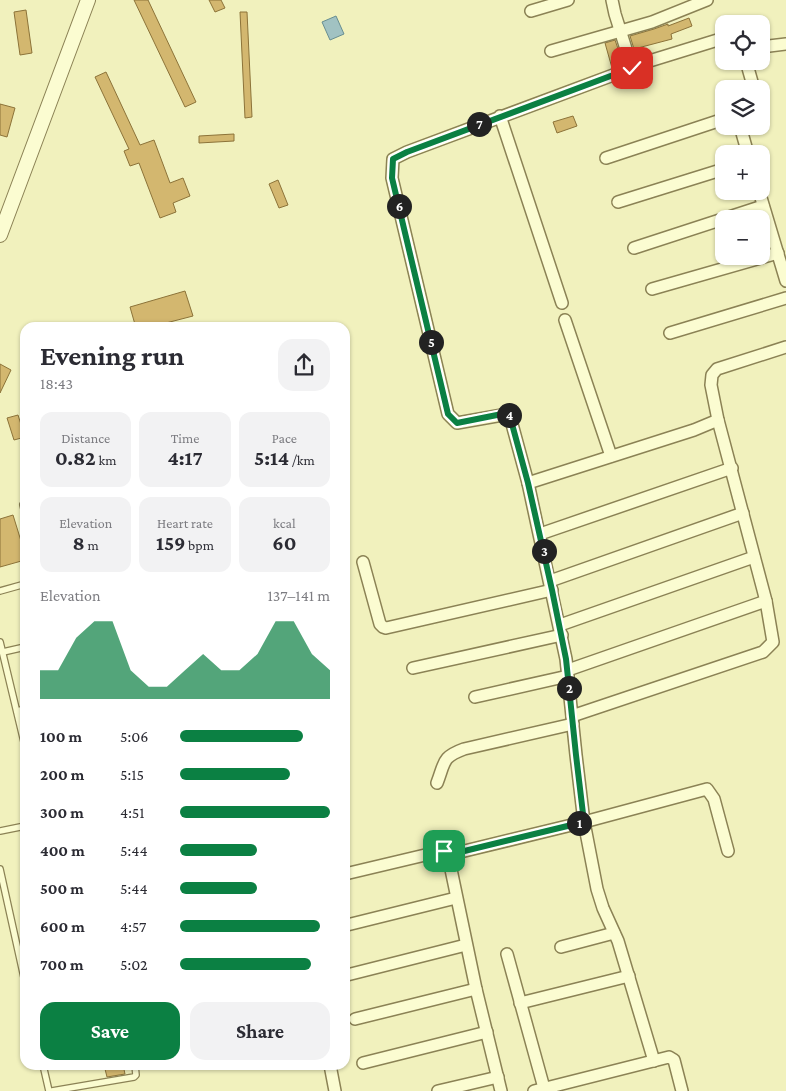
<!DOCTYPE html>
<html lang="en">
<head>
<meta charset="utf-8">
<style>
  :root { --surface:#fff; --page:#f2f2f3; --text:#2b2b33; --muted:#7c7c81; --accent:#0b8043 }
  body { margin:0; font-family:"Crimson Pro",serif; background:var(--page); color:var(--text); height:100vh; display:flex; flex-direction:column; font-size:19px; white-space:nowrap }
  * { box-sizing:border-box; margin:0 }
  p { font-size:16px; color:var(--muted) }
  .icon { flex:none; width:28px; height:28px; fill:none; stroke:currentColor; stroke-width:2; stroke-linecap:round; stroke-linejoin:round }
  .map { position:relative; flex:1; overflow:hidden }
  .drawer { position:absolute; left:20px; top:322px; width:330px; height:748px; display:flex; flex-direction:column; background:var(--surface); border-radius:15px; box-shadow:0 1px 4px #0004 }
  .drawer>* { flex:none }
  .buttons { position:absolute; left:715px; top:15px; display:grid; gap:10px }
  .buttons a { display:grid; place-items:center; width:55px; height:55px; border-radius:10px; background:var(--surface); box-shadow:0 1px 4px #0004; font-size:25px }
  .pin { position:absolute; display:grid; place-items:center; width:42px; height:42px; color:#fff; margin:-21px; border-radius:10px; box-shadow:0 2px 8px #0006 }
  .km { position:absolute; width:25px; height:25px; margin:-12px; border-radius:50%; background:#222; color:#fff; font-size:14px; line-height:25px; text-align:center }
  .round { display:grid; place-items:center; flex:none; width:52px; height:52px; border-radius:15px; background:var(--page) }
  .overview { display:flex; align-items:center; justify-content:space-between; height:85px; padding:0 20px }
  h1 { font-size:28px; font-weight:700; line-height:38px }
  .stats { display:grid; grid-template-columns:repeat(3,1fr); gap:8px; height:85px; padding:5px 20px }
  .stats div { display:grid; align-content:center; border-radius:12px; background:var(--page); text-align:center }
  .stats b { font-size:21px; font-weight:700 }
  .stats small { font-size:14px; font-weight:400 }
  .stats p { font-size:14px }
  .chart { height:140px; padding:10px 20px }
  .chart p { display:flex; justify-content:space-between }
  .chart svg { width:100%; height:90px; margin-top:5px; fill:var(--accent); opacity:.7 }
  .cta { display:flex; gap:10px; margin-top:auto; padding:10px 20px }
  .cta a { flex:1; height:58px; border-radius:15px; background:var(--accent); color:#fff; font-size:20px; font-weight:700; line-height:58px; text-align:center }
  .cta a+a { background:var(--page); color:var(--text) }
  ul { padding:0 20px; list-style:none; font-size:16px }
  li { display:grid; grid-template-columns:80px 60px 1fr; align-items:center; height:38px }
  li i { height:12px; border-radius:6px; background:var(--accent) }
  .map>svg:first-child { display:block }
  .water { fill:#a1c2c2; stroke:#688e91 }
  .building { fill:#d3b76f; stroke:#8c7339 }
  .lines { fill:none; stroke-linecap:round; stroke-linejoin:round }
  .service-casing { stroke:#8b8255; stroke-width:8 }
  .minor-casing { stroke:#8b8255; stroke-width:14 }
  .tertiary-casing { stroke:#8b8255; stroke-width:16 }
  .service { stroke:#fbfcd1; stroke-width:5.5 }
  .minor { stroke:#fbfcd1; stroke-width:11 }
  .tertiary { stroke:#fbfcd1; stroke-width:14 }
  .route-casing { stroke:#fff; stroke-width:10 }
  .route { stroke:#0b8043; stroke-width:6 }
</style>
</head>
<body>
<div class="map">
<svg width="786" height="1091" viewBox="0 0 786 1091">
  <rect width="100%" height="100%" fill="#f1f1bd"/>
  <polygon class="water" points="336,16 344,34 330,40 322,22"/>
  <g class="building">
    <polygon points="134,0 148,0 196,102 185,107"/>
    <polygon points="209,0 221,0 225,8 215,12"/>
    <polygon points="26,10 32,53 20,55 14,12"/>
    <polygon points="240,12 247,12 252,117 245,118"/>
    <polygon points="689,18 692,26 671,34 672,39 634,49 630,36 654,29 668,24 668,26"/>
    <polygon points="615,40 623,63 612,68 605,43"/>
    <polygon points="106,72 140,145 154,140 170,183 183,178 190,196 173,203 176,212 160,218 139,163 130,166 124,151 129,149 95,77"/>
    <polygon points="0,104 15,108 7,137 0,135"/>
    <polygon points="573,116 577,126 557,133 553,122"/>
    <polygon points="234,134 234,141 199,143 199,136"/>
    <polygon points="278,180 288,205 279,208 269,184"/>
    <polygon points="185,291 193,316 166,323 167,328 136,328 130,307"/>
    <polygon points="0,364 11,370 0,393"/>
    <polygon points="18,415 25,437 14,440 7,418"/>
    <polygon points="13,515 25,554 25,560 0,567 0,519"/>
    <polygon points="104,1065 123,1065 125,1074 107,1077"/>
  </g>
  <g class="lines">
    <defs>
      <g id="service">
        <polyline points="23,505 25,513"/>
        <polyline points="0,591 25,584"/>
        <polyline points="0,642 25,746"/>
        <polyline points="3,652 25,647"/>
        <polyline points="17,711 25,709"/>
        <polyline points="0,831 25,826"/>
        <polyline points="0,869 25,982"/>
        <polyline points="43,1065 49,1091"/>
        <polyline points="52,1091 134,1077 136,1075 135,1065"/>
      </g>
      <g id="minor">
        <polyline points="612,0 615,14 632,68 643,63 724,38"/>
        <polyline points="531,11 568,0"/>
        <polyline points="761,47 786,44"/>
        <polyline points="551,51 652,22 707,0"/>
        <polyline points="746,61 754,89"/>
        <polyline points="632,68 407,152 393,159 392,178 448,414 457,423 508,414 512,424 528,483 566,659 576,755 584,822 597,889 603,908 618,941 654,1061"/>
        <polyline points="500,116 562,303"/>
        <polyline points="740,126 748,154"/>
        <polyline points="606,158 724,119"/>
        <polyline points="759,191 786,281"/>
        <polyline points="618,202 724,169"/>
        <polyline points="634,248 763,206"/>
        <polyline points="652,289 778,253"/>
        <polyline points="565,320 611,456"/>
        <polyline points="670,333 786,298"/>
        <polyline points="528,483 694,430 718,420 711,385 712,375 717,369 786,347"/>
        <polyline points="540,534 732,468"/>
        <polyline points="363,562 380,624 383,627 386,628 552,590"/>
        <polyline points="550,581 743,513"/>
        <polyline points="560,625 754,557"/>
        <polyline points="413,668 562,635"/>
        <polyline points="568,670 766,601"/>
        <polyline points="475,697 568,676"/>
        <polyline points="572,716 763,652 773,642 766,601 718,420"/>
        <path d="M437 783C445 762 442 757 464 749L573 724"/>
        <polyline points="345,874 442,851 448,855"/>
        <polyline points="347,925 456,898"/>
        <polyline points="561,947 614,933"/>
        <polyline points="507,954 544,1088"/>
        <polyline points="347,975 466,945"/>
        <polyline points="520,1003 629,976"/>
        <polyline points="355,1019 476,989"/>
        <polyline points="363,1063 487,1032"/>
        <polyline points="330,1065 335,1091"/>
        <polyline points="438,1091 498,1077"/>
        <polyline points="501,1091 476,989 448,855 584,822 707,789 714,799 728,851"/>
        <polyline points="534,1091 669,1057 674,1060 682,1091"/>
      </g>
      <polyline id="tertiary" points="0,235 88,0"/>
    </defs>
    <use href="#service" class="service-casing"/>
    <use href="#minor" class="minor-casing"/>
    <use href="#tertiary" class="tertiary-casing"/>
    <use href="#service" class="service"/>
    <use href="#minor" class="minor"/>
    <use href="#tertiary" class="tertiary"/>
  </g>
  <g class="lines">
    <defs>
      <polyline id="route" points="444,851 448,855 584,822 576,755 566,659 552,590 528,483 512,424 508,414 502,414 457,423 448,414 392,178 393,159 407,152 632,68"/>
    </defs>
    <use href="#route" class="route-casing"/>
    <use href="#route" class="route"/>
  </g>
</svg>
<div class="buttons">
<a><svg class="icon" aria-label="locate" viewBox="0 0 24 24"><circle cx="12" cy="12" r="6"/><path d="M12 2v4M12 18v4M2 12h4M18 12h4"/></svg></a>
<a><svg class="icon" aria-label="layers" viewBox="0 0 24 24"><path d="M12 4l9 5-9 5-9-5zM3 14l9 5 9-5"/></svg></a>
<a>+</a>
<a>−</a>
</div>
<div class="pin" style="left:444px;top:851px;background:#1e9e55"><svg class="icon" aria-label="arrive" viewBox="0 0 24 24"><path d="M6 21V4h12l-3 4 3 4H6"/></svg></div>
<div class="pin" style="left:632px;top:68px;background:#d93025"><svg class="icon" aria-label="check" viewBox="0 0 24 24"><path d="M5 12l5 5 9-10"/></svg></div>
<b class="km" style="left:579px;top:823px">1</b>
<b class="km" style="left:569px;top:688px">2</b>
<b class="km" style="left:544px;top:551px">3</b>
<b class="km" style="left:509px;top:415px">4</b>
<b class="km" style="left:431px;top:342px">5</b>
<b class="km" style="left:399px;top:206px">6</b>
<b class="km" style="left:479px;top:124px">7</b>
<section class="drawer">
<div class="overview"><div><h1>Evening run</h1><p>18:43</p></div><a class="round"><svg class="icon" aria-label="share" viewBox="0 0 24 24"><path d="M12 15V3M7 8l5-5 5 5M5 13v7h14v-7"/></svg></a></div>
<div class="stats">
<div><p>Distance</p><b>0.82<small> km</small></b></div>
<div><p>Time</p><b>4:17</b></div>
<div><p>Pace</p><b>5:14<small> /km</small></b></div>
</div>
<div class="stats">
<div><p>Elevation</p><b>8<small> m</small></b></div>
<div><p>Heart rate</p><b>159<small> bpm</small></b></div>
<div><p>kcal</p><b>60</b></div>
</div>
<div class="chart"><p><span>Elevation</span>137–141 m</p>
<svg viewBox="0 0 160 44" preserveAspectRatio="none"><path d="M0 44V30L10 30L20 14L30 6L40 6L50 30L60 38L70 38L80 30L90 22L100 30L110 30L120 22L130 6L140 6L150 22L160 30V44z"/></svg>
</div>
<ul>
<li><b>100 m</b>5:06<i style="width:82%"></i></li>
<li><b>200 m</b>5:15<i style="width:73%"></i></li>
<li><b>300 m</b>4:51<i style="width:100%"></i></li>
<li><b>400 m</b>5:44<i style="width:51%"></i></li>
<li><b>500 m</b>5:44<i style="width:51%"></i></li>
<li><b>600 m</b>4:57<i style="width:93%"></i></li>
<li><b>700 m</b>5:02<i style="width:87%"></i></li>
</ul>
<div class="cta"><a>Save</a><a>Share</a></div>
</section>
</div>
</body>
</html>
